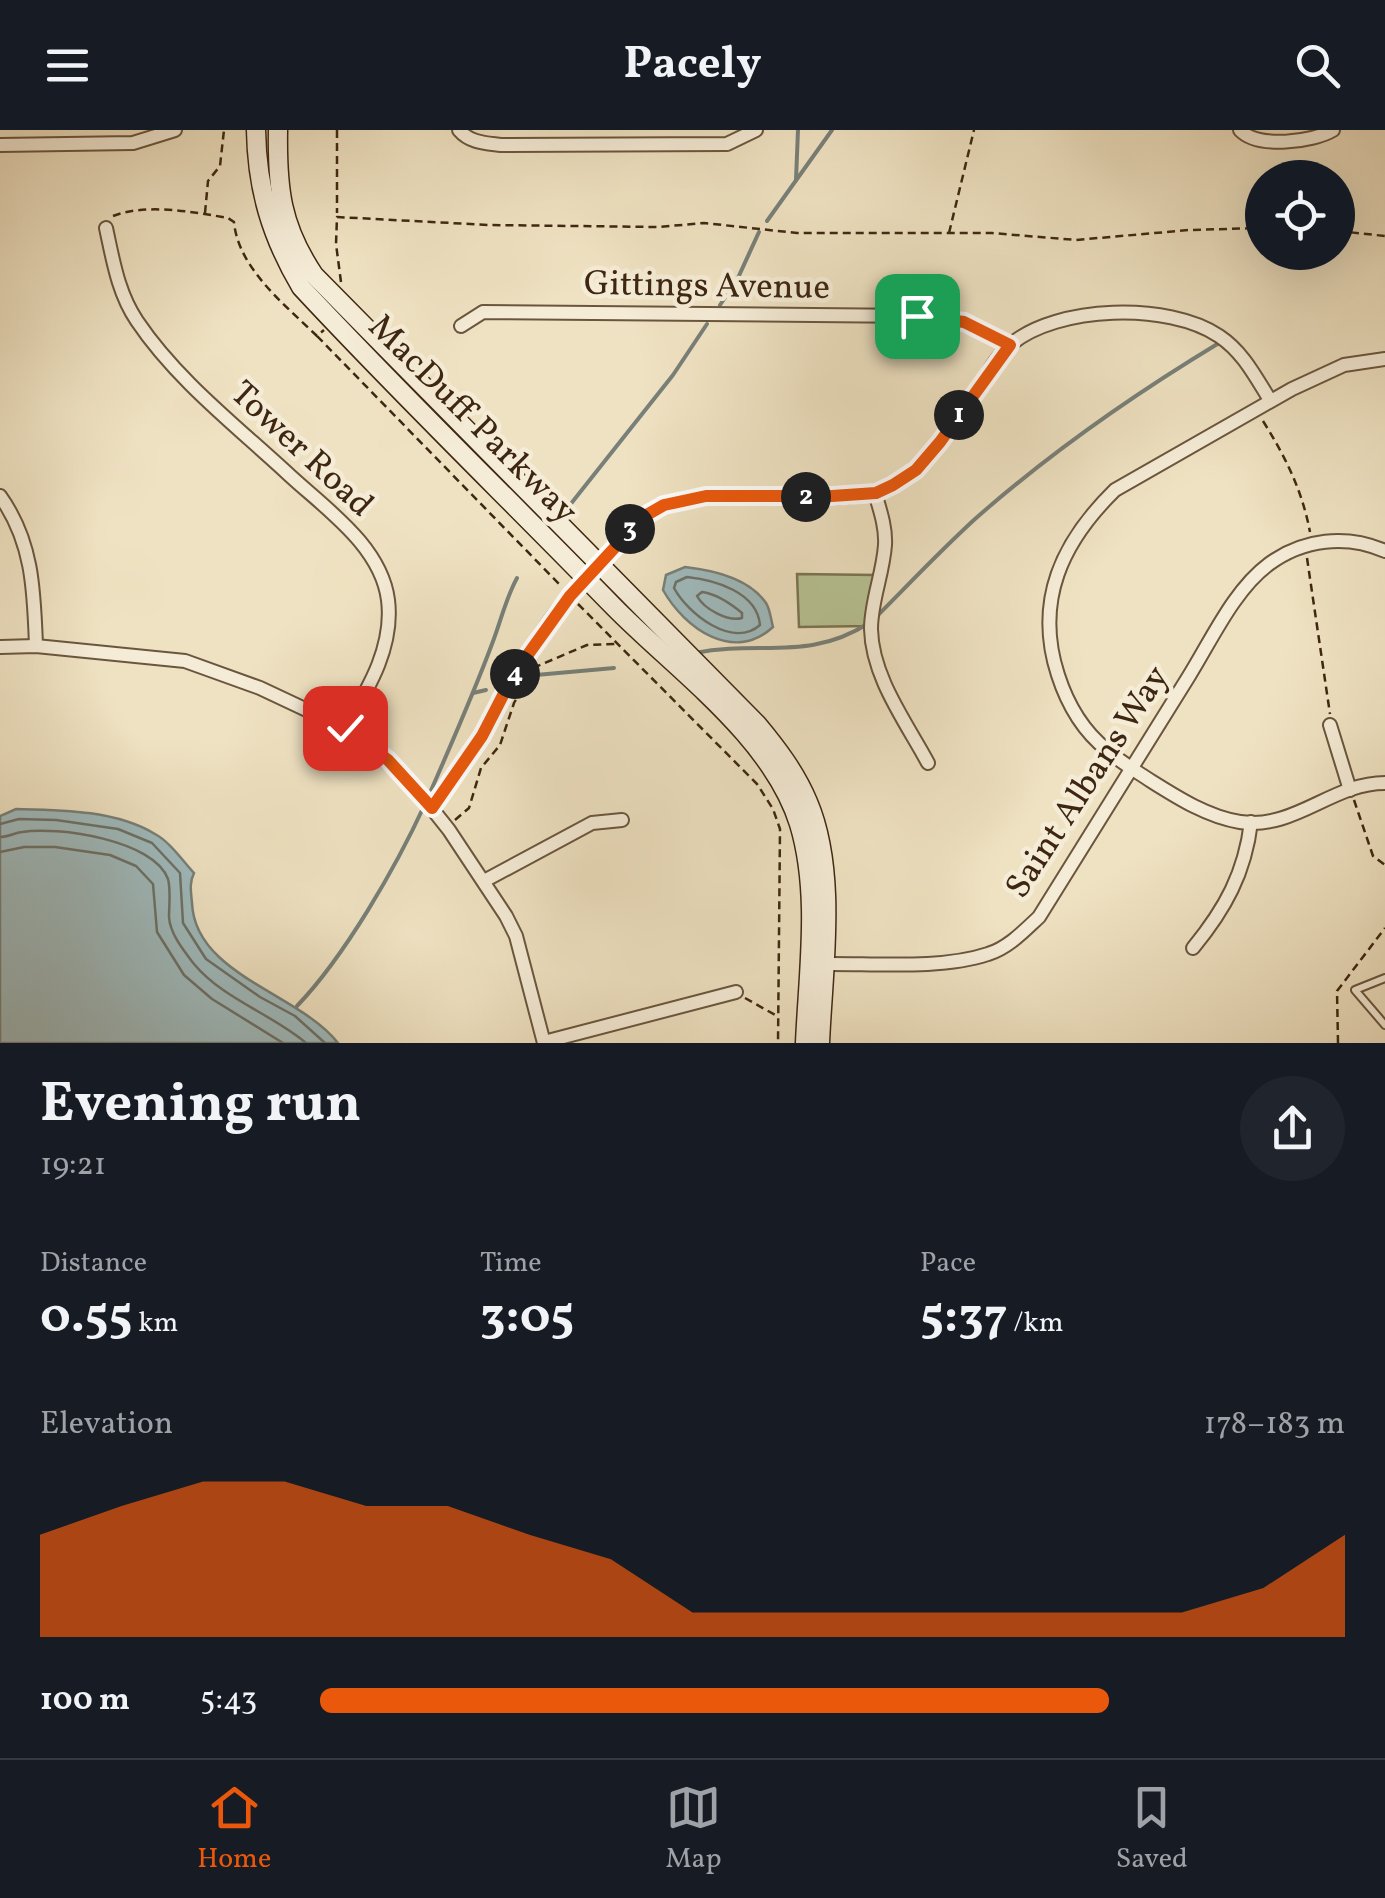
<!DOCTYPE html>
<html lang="en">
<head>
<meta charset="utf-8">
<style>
  :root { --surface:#171b24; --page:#20242c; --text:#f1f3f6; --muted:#9ea1a6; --line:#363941; --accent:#ea580c }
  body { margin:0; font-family:Vollkorn,serif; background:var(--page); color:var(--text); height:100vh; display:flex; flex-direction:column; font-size:38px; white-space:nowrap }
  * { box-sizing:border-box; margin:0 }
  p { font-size:32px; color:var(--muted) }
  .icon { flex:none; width:55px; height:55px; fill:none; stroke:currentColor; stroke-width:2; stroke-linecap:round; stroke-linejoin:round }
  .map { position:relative; height:913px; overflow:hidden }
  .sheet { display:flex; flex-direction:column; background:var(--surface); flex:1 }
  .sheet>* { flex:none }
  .controls { position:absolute; left:1245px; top:30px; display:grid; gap:20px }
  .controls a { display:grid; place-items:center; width:110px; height:110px; border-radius:50%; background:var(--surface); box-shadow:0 10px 40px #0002; font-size:50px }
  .pin { position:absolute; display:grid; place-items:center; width:85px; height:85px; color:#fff; margin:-42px; border-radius:20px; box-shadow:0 5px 15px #0006 }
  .km { position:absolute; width:50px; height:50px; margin:-25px; border-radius:50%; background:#222; color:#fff; font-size:28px; line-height:50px; text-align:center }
  .round { display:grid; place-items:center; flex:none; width:105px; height:105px; border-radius:52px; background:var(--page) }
  .headline { display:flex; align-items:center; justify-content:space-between; height:170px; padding:0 40px }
  h1 { font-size:55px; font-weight:700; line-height:75px }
  .metrics { display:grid; grid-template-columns:repeat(3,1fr); gap:15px; height:170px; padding:10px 40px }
  .metrics div { display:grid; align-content:center }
  .metrics b { font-size:50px; font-weight:700 }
  .metrics small { font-size:28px; font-weight:400 }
  .metrics p { font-size:28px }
  .chart { height:280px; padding:20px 40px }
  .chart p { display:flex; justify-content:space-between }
  .chart svg { width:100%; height:180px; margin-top:10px; fill:var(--accent); opacity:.7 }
  ul { padding:0 40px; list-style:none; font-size:32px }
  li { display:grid; grid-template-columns:160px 120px 1fr; align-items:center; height:75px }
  li i { height:25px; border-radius:12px; background:var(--accent) }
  header { display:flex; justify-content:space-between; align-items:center; height:130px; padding:0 40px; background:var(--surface); font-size:45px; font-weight:700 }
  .menu { display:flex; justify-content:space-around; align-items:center; height:140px; border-top:2px solid var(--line); background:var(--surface); font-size:28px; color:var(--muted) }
  .menu a { display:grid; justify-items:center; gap:5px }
  .menu .current { color:var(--accent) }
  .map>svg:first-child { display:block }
  .green { fill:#b7c394; stroke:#7a7553; stroke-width:2.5 }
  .water { fill:#9fbbbe; stroke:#788079; stroke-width:2.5 }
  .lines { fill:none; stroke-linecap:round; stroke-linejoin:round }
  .shore { stroke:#6e7168; stroke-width:2.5 }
  .stream { stroke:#788079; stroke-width:4 }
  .lane-casing { stroke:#6a563e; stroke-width:10 }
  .street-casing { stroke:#6a563e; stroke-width:16 }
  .secondary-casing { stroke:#3e2712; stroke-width:21 }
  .path { stroke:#3e2712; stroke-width:2.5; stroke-dasharray:8 5; stroke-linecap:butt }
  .lane { stroke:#f5ecd7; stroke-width:6 }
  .street { stroke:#f5ecd7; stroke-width:12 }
  .secondary { stroke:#f5ecd7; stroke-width:18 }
  .route-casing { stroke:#fff; stroke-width:20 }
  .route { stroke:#ea580c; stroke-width:12 }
  .labels { text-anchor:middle; stroke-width:9; stroke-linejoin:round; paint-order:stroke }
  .street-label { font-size:35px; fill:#3e2712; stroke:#f5ecd7 }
</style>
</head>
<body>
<header><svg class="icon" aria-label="menu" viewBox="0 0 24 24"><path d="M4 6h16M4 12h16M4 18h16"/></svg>Pacely<svg class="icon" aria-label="search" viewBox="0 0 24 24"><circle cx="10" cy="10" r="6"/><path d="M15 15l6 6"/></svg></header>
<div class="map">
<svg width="1385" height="913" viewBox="0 0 1385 913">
  <rect width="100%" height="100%" fill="#efe2c2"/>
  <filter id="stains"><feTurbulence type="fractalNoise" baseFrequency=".002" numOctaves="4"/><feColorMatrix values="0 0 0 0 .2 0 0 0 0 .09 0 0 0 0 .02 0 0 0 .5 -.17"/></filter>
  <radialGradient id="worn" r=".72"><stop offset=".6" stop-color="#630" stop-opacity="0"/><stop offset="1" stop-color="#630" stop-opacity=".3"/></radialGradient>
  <polygon class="green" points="797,444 876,445 867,496 799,497"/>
  <g class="water">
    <path d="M685 437C712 440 749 448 766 473 770 479 771 490 773 497 734 533 685 499 663 460L666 445Z"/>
    <path d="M16 679C61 680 115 680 155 704 170 712 182 730 194 743 189 753 191 762 192 773 195 845 299 863 338 913H0V686Z"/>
  </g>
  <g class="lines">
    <g class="shore">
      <path d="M687 447C715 450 757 462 760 495 733 519 688 484 674 458L676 452Z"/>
      <path d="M702 462C717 464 730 473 742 483V488C728 492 704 479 697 466Z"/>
      <polyline points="0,694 19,689 56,690 118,699 152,713 180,743 183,793 206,829 260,867 295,886 325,913"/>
      <path d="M0 707C8 707 14 703 22 702 57 696 154 710 168 749 171 760 169 776 169 787 170 804 184 821 194 834 223 869 272 884 306 913"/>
      <polyline points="0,722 24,717 55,717 110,725 136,736 153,754 157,802 184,845 212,869 283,913"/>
    </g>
    <g class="stream">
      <polyline points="796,50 798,0"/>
      <polyline points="767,91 832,0"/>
      <polyline points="720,175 737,150 759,102"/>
      <polyline points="562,385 673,245 707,194"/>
      <path d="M876 487C909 454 941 420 975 389 1051 322 1133 265 1219 213"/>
      <path d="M695 523C760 510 808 532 869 493"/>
      <polyline points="536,545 614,538"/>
      <polyline points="473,563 486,560"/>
      <path d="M429 665C451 615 473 565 492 514 501 491 505 470 517 448"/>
      <path d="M297 876C345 826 396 737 425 674"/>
    </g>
    <defs>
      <polyline id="lane" points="1385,848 1355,860 1385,895"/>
      <g id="street">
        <path d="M459 0C470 13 486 13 501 15L727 14 756 0"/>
        <path d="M1240 0C1258 19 1313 12 1333 0"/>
        <polyline points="0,15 133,13 175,0"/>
        <path d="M106 98C113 130 118 163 137 191 176 249 235 295 286 342 323 377 381 415 388 470 394 517 368 559 345 598"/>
        <polyline points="461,196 483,182 917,186 964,192 1010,215"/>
        <path d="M1385 229 1344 235 1292 259 1115 360C1062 412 1034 471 1058 545 1067 573 1083 601 1107 620 1120 632 1136 641 1151 651 1178 668 1208 687 1240 692 1295 700 1332 653 1385 653"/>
        <path d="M875 363C880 380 886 397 885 415 883 444 871 471 871 499 872 547 906 592 928 633"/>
        <path d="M0 366C33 412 34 461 36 516"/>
        <polyline points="0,517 36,516 185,531 260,558 345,598 361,609 414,656 449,700 506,786 516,806 544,913"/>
        <polyline points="1330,595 1350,660"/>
        <path d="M432 679C450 654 468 630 483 604 495 584 503 562 515 543 532 517 551 486 572 463 581 454 591 446 599 437 632 400 647 373 701 366 753 360 851 380 895 354 929 334 953 296 975 264 986 247 995 228 1010 215 1057 175 1168 172 1219 206 1243 222 1255 246 1270 270"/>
        <polyline points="484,751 592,693 622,690"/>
        <path d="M1193 818C1225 779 1245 743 1251 692"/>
        <path d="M820 834C871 833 940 840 988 824 1008 818 1024 801 1039 787 1089 706 1139 626 1189 546 1212 509 1234 460 1269 434 1303 409 1346 404 1385 421"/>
        <polyline points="544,912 736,862"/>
      </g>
      <g id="secondary">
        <path d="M256 0C257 59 271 106 301 157 402 266 510 370 614 477 676 540 772 607 799 694 820 763 808 842 805 913"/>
        <path d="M278 0C277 58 281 96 314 145L757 594C777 618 796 643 808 672 838 742 823 839 820 913"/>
      </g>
    </defs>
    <use href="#lane" class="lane-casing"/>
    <use href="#street" class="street-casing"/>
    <use href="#secondary" class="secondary-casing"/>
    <g class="path">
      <polyline points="337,0 337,83"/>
      <polyline points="205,83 208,51 220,36 224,0"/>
      <path d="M113 86C146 73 194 82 228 88L234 92C238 138 285 175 317 206L324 200"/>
      <polyline points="1338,101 1385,106"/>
      <polyline points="949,103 974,0"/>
      <polyline points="341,152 336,114 337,87 489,95 658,97 704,93 797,103 992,103 1076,110 1189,100 1262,98"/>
      <polyline points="317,206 562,457"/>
      <path d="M1263 291C1286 328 1302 360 1310 402"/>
      <polyline points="1307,428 1330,584"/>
      <polyline points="578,474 757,654 773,679 780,699 778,913"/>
      <polyline points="533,538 587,515 615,514"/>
      <polyline points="1354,670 1373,726 1385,735"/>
      <polyline points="455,690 469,678 481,638 500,615 514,573 527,550"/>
      <polyline points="745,868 777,886"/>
      <polyline points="1338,913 1337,861 1385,798"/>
    </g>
    <use href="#lane" class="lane"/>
    <use href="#street" class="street"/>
    <use href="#secondary" class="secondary"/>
  </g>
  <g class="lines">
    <defs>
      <polyline id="route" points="345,598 388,630 432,678 482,606 514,544 570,466 643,387 664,375 706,366 832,366 876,363 893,355 916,340 940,312 1010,215 964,192 917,186"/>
    </defs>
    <use href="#route" class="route-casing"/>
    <use href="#route" class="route"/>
  </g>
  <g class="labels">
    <g class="street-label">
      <text transform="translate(707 154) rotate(1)" y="12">Gittings Avenue</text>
      <text transform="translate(474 288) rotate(45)" y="12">MacDuff Parkway</text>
      <text transform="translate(303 318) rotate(43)" y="12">Tower Road</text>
      <text transform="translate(1086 651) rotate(-57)" y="12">Saint Albans Way</text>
    </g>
  </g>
  <rect width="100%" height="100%" filter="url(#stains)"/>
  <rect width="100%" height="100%" fill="url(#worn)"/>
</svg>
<div class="controls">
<a><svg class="icon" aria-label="locate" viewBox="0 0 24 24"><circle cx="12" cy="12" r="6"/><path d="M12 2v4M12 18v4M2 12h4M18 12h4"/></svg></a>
</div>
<div class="pin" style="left:917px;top:186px;background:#1e9e55"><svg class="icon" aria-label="arrive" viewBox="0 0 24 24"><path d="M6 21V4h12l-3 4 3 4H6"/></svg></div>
<div class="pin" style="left:345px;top:598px;background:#d93025"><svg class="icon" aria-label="check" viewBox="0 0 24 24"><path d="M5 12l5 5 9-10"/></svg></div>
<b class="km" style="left:959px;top:285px">1</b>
<b class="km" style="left:806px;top:367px">2</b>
<b class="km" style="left:630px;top:399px">3</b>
<b class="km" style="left:515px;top:544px">4</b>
</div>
<section class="sheet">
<div class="headline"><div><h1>Evening run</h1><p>19:21</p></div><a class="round"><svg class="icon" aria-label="share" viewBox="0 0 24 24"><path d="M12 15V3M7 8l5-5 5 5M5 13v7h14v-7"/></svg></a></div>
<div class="metrics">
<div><p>Distance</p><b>0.55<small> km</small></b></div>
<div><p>Time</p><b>3:05</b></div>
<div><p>Pace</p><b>5:37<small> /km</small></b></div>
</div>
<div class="chart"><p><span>Elevation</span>178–183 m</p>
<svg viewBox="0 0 160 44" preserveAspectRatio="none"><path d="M0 44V19L10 12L20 6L30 6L40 12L50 12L60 19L70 25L80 38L90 38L100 38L110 38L120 38L130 38L140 38L150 32L160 19V44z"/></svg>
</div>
<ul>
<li><b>100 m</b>5:43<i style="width:77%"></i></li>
</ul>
</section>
<nav class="menu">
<a class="current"><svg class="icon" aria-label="home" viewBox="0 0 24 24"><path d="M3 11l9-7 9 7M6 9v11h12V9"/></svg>Home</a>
<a><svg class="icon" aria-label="map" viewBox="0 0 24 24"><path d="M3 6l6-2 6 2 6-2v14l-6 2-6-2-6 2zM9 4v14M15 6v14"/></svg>Map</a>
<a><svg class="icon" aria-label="saved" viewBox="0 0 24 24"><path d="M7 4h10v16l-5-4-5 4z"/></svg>Saved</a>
</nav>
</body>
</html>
